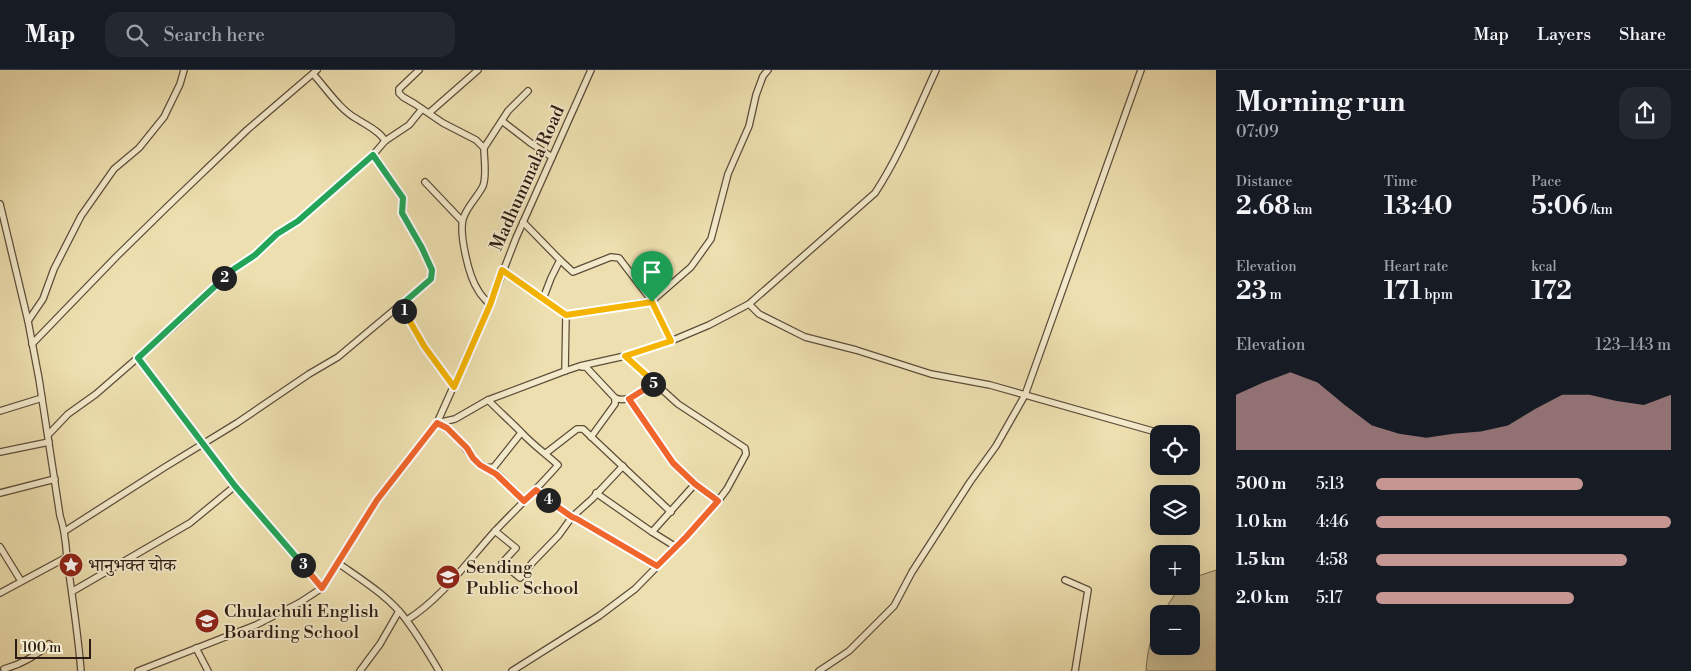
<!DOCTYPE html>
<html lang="en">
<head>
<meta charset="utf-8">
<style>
  :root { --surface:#171b24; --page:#242831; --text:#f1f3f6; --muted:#9ea1a6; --line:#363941; --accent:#c59692 }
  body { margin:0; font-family:"Libre Bodoni","Noto Serif Devanagari",serif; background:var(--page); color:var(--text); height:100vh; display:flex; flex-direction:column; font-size:19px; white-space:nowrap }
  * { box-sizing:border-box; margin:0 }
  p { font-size:16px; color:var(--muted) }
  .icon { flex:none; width:28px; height:28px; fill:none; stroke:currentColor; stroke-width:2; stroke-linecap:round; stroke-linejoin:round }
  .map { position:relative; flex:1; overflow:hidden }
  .sheet { display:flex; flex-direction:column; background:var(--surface); width:475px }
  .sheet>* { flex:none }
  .fabs { position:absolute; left:1150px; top:355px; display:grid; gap:10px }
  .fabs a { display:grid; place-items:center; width:50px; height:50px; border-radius:10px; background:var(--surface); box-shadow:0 5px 20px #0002; font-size:25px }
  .scale { position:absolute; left:15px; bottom:12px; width:76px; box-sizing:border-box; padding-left:5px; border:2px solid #2d1c13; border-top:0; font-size:14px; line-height:18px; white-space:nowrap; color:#2d1c13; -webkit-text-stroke:4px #f3eacb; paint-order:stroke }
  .pin { position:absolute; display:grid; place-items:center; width:42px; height:42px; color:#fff; margin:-51px -21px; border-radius:50% 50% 50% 0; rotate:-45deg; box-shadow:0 0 5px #0007 }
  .pin .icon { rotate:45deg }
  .km { position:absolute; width:25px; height:25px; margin:-12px; border-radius:50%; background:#222; color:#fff; font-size:14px; line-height:25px; text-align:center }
  .round { display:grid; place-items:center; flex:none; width:52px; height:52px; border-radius:15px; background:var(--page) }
  .head { display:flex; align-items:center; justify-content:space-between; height:85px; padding:0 20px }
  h1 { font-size:28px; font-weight:700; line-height:38px }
  .metrics { display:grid; grid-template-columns:repeat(3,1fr); gap:8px; height:85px; padding:5px 20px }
  .metrics div { display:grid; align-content:center }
  .metrics b { font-size:25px; font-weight:700 }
  .metrics small { font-size:14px; font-weight:400 }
  .metrics p { font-size:14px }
  .chart { height:140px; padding:10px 20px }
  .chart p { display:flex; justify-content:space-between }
  .chart svg { width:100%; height:90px; margin-top:5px; fill:var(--accent); opacity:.7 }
  ul { padding:0 20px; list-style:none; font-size:16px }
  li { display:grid; grid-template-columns:80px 60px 1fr; align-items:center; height:38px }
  li i { height:12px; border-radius:6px; background:var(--accent) }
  header { display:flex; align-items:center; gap:30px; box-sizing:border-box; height:70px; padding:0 25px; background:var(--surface); border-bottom:1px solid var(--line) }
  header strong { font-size:24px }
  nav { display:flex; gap:28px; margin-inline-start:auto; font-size:18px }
  .search { width:350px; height:45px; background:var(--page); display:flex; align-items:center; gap:12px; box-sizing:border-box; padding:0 18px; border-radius:15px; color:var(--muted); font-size:19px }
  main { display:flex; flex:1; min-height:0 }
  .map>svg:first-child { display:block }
  .green { fill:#ccbe94; stroke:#7c6d54 }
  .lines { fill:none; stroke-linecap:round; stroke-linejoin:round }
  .minor-casing { stroke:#5d4d3a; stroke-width:8 }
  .minor { stroke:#f3eacb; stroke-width:5.5 }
  .split-1-casing { stroke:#fff; stroke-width:10 }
  .split-2-casing { stroke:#fff; stroke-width:10 }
  .split-3-casing { stroke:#fff; stroke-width:10 }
  .split-4-casing { stroke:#fff; stroke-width:10 }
  .split-5-casing { stroke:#fff; stroke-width:10 }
  .split-6-casing { stroke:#fff; stroke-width:10 }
  .split-1 { stroke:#f5b400; stroke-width:6 }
  .split-2 { stroke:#22a559; stroke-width:6 }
  .split-3 { stroke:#22a559; stroke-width:6 }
  .split-4 { stroke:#f0652b; stroke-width:6 }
  .split-5 { stroke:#f0652b; stroke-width:6 }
  .split-6 { stroke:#f5b400; stroke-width:6 }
  .labels { text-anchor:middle; stroke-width:4; stroke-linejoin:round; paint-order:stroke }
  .street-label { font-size:18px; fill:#2d1c13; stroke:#f3eacb }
  .poi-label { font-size:18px; fill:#2d1c13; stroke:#f3eacb; text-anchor:start }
</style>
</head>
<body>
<header>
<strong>Map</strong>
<div class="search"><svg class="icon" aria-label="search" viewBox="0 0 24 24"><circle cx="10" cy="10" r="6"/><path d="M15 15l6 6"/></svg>Search here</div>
<nav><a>Map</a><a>Layers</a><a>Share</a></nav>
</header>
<main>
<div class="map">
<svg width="1216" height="601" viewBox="0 0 1216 601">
  <rect width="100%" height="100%" fill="#eddfaf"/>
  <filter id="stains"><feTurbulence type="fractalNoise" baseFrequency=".004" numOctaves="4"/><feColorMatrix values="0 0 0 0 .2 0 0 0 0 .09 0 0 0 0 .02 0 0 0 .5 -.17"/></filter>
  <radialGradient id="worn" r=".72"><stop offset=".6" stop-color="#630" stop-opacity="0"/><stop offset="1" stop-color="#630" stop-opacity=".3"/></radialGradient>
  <path class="green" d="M1216 500V601H1146C1147 582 1151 566 1159 549V576H1191V544H1162L1179 518 1182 516H1191V510L1195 507Z"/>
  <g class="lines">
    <defs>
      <g id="minor">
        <path d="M419 0 399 19V23L403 27 415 34 443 53 476 70 484 78C484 89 487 106 483 116 477 128 467 136 463 149 459 165 469 207 478 220 481 226 486 230 490 235"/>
        <path d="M313 4C326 18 340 40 357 49 366 55 380 61 385 71"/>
        <polyline points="429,43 478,0"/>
        <polyline points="502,51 532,74 552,87"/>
        <polyline points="484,78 508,41 528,21"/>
        <polyline points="425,112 462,151"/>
        <path d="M0 134 28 251 39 309 60 446C65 460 66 474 67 488 72 526 78 563 81 601"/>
        <polyline points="523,152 560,190 551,208 543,229"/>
        <polyline points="560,190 573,202 611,187 619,188 652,231 671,271"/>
        <polyline points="502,200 566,245 652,231 691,197 711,169 728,104 749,56 756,25 763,6 768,0"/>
        <polyline points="749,234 759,244 805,267 856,280 931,304 990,315 1163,364"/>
        <polyline points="401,235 424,276 454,317"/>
        <polyline points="28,251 43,229 54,199 81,146 114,99 139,78 164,47 180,14 184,0"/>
        <polyline points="32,274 117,186 168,136 247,60 317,0"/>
        <polyline points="138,287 235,416 322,518"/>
        <polyline points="582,297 586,297 615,328"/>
        <polyline points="565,301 566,245"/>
        <polyline points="629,329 673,393 695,414 652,462"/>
        <polyline points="0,341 42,328"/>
        <polyline points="48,365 68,344 96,324 172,258 232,201 255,185 277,164 299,151 373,85"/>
        <path d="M591 367 615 334V328C629 334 643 320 655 313"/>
        <polyline points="0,382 49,372"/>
        <polyline points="546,383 577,359 583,359 671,442"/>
        <polyline points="485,398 494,397 521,363"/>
        <polyline points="695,414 718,431 717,432"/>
        <polyline points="535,420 572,447 577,449 657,496"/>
        <polyline points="0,423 55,409"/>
        <polyline points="596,423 652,462 676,477"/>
        <path d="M523 431C516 424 504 409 496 403 488 398 480 396 473 388 461 373 456 363 437 353L455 349 488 330 565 301 580 296 625 286 671 271 709 255 749 234 875 123C900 85 917 41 936 0"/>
        <polyline points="65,461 165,397 237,353 309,304 338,287 431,209 432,200 422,178 402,143 403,127 373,85 385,71 409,55 422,39"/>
        <polyline points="495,461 516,478 502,493 520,508 532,493 559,465 572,447 592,429 623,396"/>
        <polyline points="0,477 21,511"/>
        <path d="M338 493C362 510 390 527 407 551 419 567 429 584 439 601"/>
        <polyline points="1065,510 1088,520 1075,601"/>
        <polyline points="73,521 190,453 235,416"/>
        <polyline points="0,523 67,487"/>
        <path d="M407 550C442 528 467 492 495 461 516 439 538 418 558 395 546 384 533 375 522 363 511 352 499 341 488 330"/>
        <polyline points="196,578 208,601"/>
        <path d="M4 599C22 594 35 587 49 574"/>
        <polyline points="138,601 256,555 299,533 322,518 377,430 437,353 490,235 516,168 591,0"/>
        <polyline points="360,601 380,574 399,541"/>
        <polyline points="512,601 599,546 635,519 686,467 718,431 727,419 746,384 745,378 678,334 625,286"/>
        <polyline points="819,601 849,581 894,536 912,502 970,412 996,376 1025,325 1141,0"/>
      </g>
    </defs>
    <use href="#minor" class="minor-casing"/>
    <use href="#minor" class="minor"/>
  </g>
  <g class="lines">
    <defs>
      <polyline id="split-1" points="404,241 424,276 454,317 490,235 502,200 566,245 652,232"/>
      <polyline id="split-2" points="224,208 234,199 255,185 277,164 298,151 373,85 403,128 402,143 422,178 432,200 431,209 401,235 404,241"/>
      <polyline id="split-3" points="224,208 138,288 235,416 303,495"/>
      <polyline id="split-4" points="303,495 322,518 377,430 437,353 447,358 467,378 473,388 480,395 496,404 524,431 536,420 548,430"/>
      <polyline id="split-5" points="548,430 572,447 577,449 657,496 686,467 718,431 695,414 673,393 629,329 653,314"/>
      <polyline id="split-6" points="652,232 671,271 625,286 655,313 653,314"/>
    </defs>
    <use href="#split-1" class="split-1-casing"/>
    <use href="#split-2" class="split-2-casing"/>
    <use href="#split-3" class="split-3-casing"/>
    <use href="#split-4" class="split-4-casing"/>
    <use href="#split-5" class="split-5-casing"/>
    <use href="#split-6" class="split-6-casing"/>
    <use href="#split-1" class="split-1"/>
    <use href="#split-2" class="split-2"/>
    <use href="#split-3" class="split-3"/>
    <use href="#split-4" class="split-4"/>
    <use href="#split-5" class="split-5"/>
    <use href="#split-6" class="split-6"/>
  </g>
  <defs>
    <symbol id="sight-disc" viewBox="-11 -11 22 22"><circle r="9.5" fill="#8f2418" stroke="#f3eacb"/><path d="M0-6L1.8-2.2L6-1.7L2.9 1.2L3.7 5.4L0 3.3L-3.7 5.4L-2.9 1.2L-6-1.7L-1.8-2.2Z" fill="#fff"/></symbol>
    <symbol id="school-disc" viewBox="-11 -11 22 22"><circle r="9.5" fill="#8f2418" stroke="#f3eacb"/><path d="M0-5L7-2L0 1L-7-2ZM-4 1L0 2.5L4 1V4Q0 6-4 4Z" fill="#fff"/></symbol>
  </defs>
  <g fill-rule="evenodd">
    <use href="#sight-disc" x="57" y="481" width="28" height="28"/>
    <use href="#school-disc" x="434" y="493" width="28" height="28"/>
    <use href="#school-disc" x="193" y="537" width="28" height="28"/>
  </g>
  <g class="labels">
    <g class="street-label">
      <text transform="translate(527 108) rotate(-66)" y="6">Madhummala Road</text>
    </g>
    <g class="poi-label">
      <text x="88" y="501">भानुभक्त चोक</text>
      <text x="466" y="503">Sending<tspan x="466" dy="21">Public School</tspan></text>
      <text x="224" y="547">Chulachuli English<tspan x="224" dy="21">Boarding School</tspan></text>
    </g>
  </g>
  <rect width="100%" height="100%" filter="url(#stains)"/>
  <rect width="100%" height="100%" fill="url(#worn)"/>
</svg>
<div class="fabs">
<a><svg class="icon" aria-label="locate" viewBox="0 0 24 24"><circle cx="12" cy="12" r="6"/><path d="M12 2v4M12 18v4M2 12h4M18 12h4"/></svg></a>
<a><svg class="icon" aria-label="layers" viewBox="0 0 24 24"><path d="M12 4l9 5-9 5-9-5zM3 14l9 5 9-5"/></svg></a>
<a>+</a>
<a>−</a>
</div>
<div class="scale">100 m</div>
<div class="pin" style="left:652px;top:232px;background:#1e9e55"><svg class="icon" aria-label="arrive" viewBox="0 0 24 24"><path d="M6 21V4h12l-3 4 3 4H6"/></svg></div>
<b class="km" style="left:404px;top:241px">1</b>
<b class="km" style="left:224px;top:208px">2</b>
<b class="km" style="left:303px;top:495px">3</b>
<b class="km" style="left:548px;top:430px">4</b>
<b class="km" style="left:653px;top:314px">5</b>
</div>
<section class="sheet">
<div class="head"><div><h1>Morning run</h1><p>07:09</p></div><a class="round"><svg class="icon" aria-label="share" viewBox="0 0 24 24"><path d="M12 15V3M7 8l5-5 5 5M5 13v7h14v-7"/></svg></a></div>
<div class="metrics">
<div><p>Distance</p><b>2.68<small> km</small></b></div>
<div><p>Time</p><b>13:40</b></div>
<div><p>Pace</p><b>5:06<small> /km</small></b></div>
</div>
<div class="metrics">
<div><p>Elevation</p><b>23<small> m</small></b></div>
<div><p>Heart rate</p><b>171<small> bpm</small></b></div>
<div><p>kcal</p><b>172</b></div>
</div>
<div class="chart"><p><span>Elevation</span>123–143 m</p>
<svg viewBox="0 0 160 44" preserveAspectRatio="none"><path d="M0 44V17L10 11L20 6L30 11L40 22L50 32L60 36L70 38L80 36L90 35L100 32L110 24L120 17L130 17L140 20L150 22L160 17V44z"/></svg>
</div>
<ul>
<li><b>500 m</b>5:13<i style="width:70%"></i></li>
<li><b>1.0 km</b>4:46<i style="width:100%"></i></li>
<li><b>1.5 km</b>4:58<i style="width:85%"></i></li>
<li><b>2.0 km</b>5:17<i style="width:67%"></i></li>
</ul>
</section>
</main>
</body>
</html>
